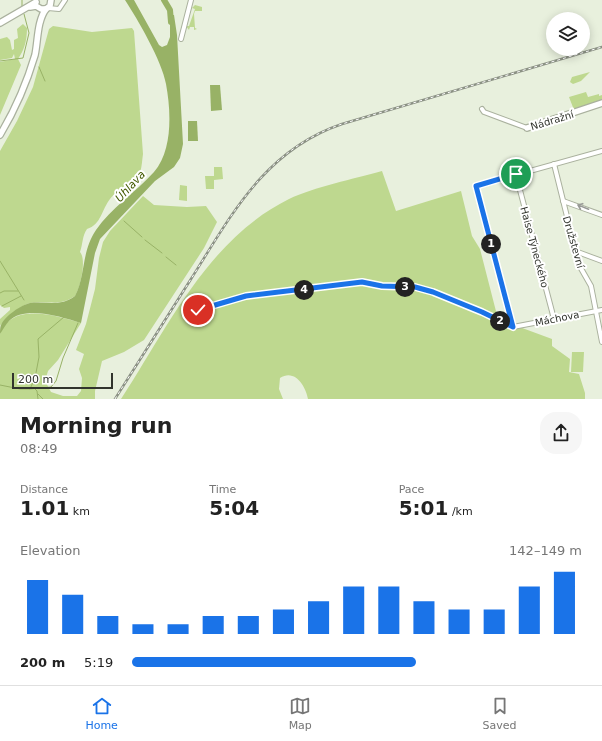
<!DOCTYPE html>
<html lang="en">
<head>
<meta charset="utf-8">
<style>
  :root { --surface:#fff; --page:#f6f6f6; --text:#222; --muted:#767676; --line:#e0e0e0; --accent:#1a73e8 }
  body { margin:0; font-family:"DejaVu Sans",sans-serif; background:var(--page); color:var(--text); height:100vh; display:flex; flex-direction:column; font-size:15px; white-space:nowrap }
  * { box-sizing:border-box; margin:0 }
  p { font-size:13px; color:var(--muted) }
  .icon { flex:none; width:22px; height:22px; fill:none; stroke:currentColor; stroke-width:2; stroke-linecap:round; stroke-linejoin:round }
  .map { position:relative; height:399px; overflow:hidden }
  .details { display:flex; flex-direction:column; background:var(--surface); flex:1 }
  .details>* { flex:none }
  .tools { position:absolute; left:546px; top:12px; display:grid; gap:8px }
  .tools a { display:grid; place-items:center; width:44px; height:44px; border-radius:50%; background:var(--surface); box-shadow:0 2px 10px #0003; font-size:20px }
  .scale { position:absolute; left:12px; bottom:10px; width:101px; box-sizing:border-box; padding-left:4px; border:2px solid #31342d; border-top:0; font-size:11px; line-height:14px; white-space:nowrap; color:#31342d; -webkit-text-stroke:3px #fff; paint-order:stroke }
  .pin { position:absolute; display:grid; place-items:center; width:34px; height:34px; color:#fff; margin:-17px; border:2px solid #fff; border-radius:50%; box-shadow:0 1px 4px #0007 }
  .km { position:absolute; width:20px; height:20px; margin:-10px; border-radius:50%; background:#222; color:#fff; font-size:11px; line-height:20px; text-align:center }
  .round { display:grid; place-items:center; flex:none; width:42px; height:42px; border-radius:16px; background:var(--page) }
  .overview { display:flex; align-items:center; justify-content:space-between; height:68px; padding:0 20px }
  h1 { font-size:22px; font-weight:800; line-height:30px }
  .stats { display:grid; grid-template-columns:repeat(3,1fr); gap:6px; height:68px; padding:4px 20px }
  .stats div { display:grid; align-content:center }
  .stats b { font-size:20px; font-weight:800 }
  .stats small { font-size:11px; font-weight:400 }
  .stats p { font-size:11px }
  .chart { height:112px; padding:8px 20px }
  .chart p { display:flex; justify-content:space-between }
  .chart svg { width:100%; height:72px; margin-top:4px; stroke:var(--accent); stroke-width:6 }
  ul { padding:0 20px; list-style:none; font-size:13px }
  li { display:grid; grid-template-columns:64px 48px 1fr; align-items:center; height:30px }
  li i { height:10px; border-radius:5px; background:var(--accent) }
  .tabs { display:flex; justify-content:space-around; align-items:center; height:56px; border-top:1px solid var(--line); background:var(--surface); font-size:11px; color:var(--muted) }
  .tabs a { display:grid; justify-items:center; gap:2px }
  .tabs .on { color:var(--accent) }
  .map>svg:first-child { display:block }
  .green { fill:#bed88f }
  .water { fill:#98b266 }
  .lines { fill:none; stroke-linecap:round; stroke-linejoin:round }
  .stream { stroke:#98b266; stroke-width:1 }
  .river { stroke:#98b266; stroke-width:6 }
  .street-casing { stroke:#aab19e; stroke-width:6 }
  .secondary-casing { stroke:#aab19e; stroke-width:8 }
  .street { stroke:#fff; stroke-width:4 }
  .secondary { stroke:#fff; stroke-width:5.5 }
  .rail-casing { stroke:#8b9184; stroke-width:2.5 }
  .rail { stroke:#fff; stroke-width:1; stroke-dasharray:3; stroke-linecap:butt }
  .oneway { stroke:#989a96 }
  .route-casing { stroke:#fff; stroke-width:8 }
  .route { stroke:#1a73e8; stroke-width:5 }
  .labels { text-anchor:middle; stroke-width:4; stroke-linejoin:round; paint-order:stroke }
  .street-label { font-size:10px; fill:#31342d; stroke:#fff }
  .water-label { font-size:11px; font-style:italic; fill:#435a00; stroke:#fff }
</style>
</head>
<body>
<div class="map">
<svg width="602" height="399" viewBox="0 0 602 399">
  <rect width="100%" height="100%" fill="#e8f0dd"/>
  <g class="green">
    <polygon points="195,5 202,7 202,11 195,11 194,14 195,28 197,29 194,30 194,27 190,27 189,30 186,26 189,26 195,9 192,8"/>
    <path d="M23 24 27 28C27 41 24 50 18 59L21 65 0 115V62L15 59 14 54 12 58 0 60V39L7 37 10 40 12 50 14 49V40L18 38 17 29Z"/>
    <path d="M53 26 92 32 132 28 134 31 143 154C142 160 142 167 140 172 136 180 117 190 110 199 102 209 101 225 87 229 82 236 83 244 80 252 87 260 80 288 75 296 60 307 46 300 30 303 21 305 5 319 0 326V319L10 310V307L4 308 0 305V151L17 121 33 87 49 29Z"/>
    <polygon points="590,72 581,81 573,84 570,82 572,77"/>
    <polygon points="586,92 588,97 599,94 599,96 602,95 602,101 574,110 569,97"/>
    <polygon points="214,167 222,167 223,179 214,180 214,189 206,189 205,176 214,176"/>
    <path d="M382 171 396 211 461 191 472 236 480 249 498 319 552 339V346L570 359 569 372 579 374 585 393V399H308C306 387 295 368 280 378L279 389 283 399H121C168 327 208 239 289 199 314 187 354 179 382 171Z"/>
    <polygon points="180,185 187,186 187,201 179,200"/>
    <path d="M143 196 154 205 187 207 206 206 217 222 204 248 144 340 124 352 102 361 95 391V399H0C0 386 0 343 0 334 12 301 58 316 81 323L58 360 48 371 45 381 51 392 63 396H77L81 391 82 378 79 369 84 354 76 350 86 324 95 289 99 258 103 242 110 231Z"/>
    <polygon points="572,352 584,352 583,372 571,372"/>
  </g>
  <g class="water">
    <path d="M125 0H134L159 45 162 47 167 45 170 37V15H174L177 35 183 144 180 158 174 167 155 181 100 239 95 253 81 323C62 317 25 305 9 321 5 325 3 330 0 334 0 331 0 327 1 325 5 316 21 305 30 303 46 301 61 307 75 296 86 275 81 252 96 230 111 208 136 192 154 172 173 150 171 111 166 84 162 61 138 20 125 0Z"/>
    <polygon points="210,85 220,85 222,110 211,111"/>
    <polygon points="188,121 197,121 198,141 188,141"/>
  </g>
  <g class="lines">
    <g class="stream">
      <polyline points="22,0 22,6"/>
      <polyline points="0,61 23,58 29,33 24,14"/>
      <polyline points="39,67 45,81"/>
      <polyline points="124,221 142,237"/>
      <polyline points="145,240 162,253"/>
      <polyline points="166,257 176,265"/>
      <polyline points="0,261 24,300"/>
      <polyline points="0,293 4,291 18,291"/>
      <polyline points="2,306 21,296"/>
      <polyline points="0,385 20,389 30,389 35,378 39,357 38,339 64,317"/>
      <polyline points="30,389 51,387 56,381 63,358 78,323"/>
      <polyline points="35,389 37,391 38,399"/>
      <polyline points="38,394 43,399"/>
    </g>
    <polyline class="river" points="164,0 170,10 171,22"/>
    <defs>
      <g id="street">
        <polyline points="48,8 59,9 65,0"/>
        <polyline points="181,39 191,0"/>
        <polyline points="482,109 484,112 527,128"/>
        <polyline points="554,164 579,265 591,286 602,342"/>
        <polyline points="516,175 554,319"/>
        <polyline points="563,201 602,215"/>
        <polyline points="575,251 602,261"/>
        <polyline points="198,310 246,296 362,282 382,287 415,287 433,292 482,312 513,327"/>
        <polyline points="513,327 476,186 602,151"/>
        <polyline points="513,327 602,310"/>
      </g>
      <g id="secondary">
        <polyline points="30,7 36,6 41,9 46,9 50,6 51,0"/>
        <polyline points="0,23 36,2"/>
        <polyline points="527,128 602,103"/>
        <path d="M0 135C15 110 27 82 35 55 38 41 37 21 46 9"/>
      </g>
    </defs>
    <use href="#street" class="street-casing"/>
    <use href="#secondary" class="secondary-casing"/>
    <use href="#street" class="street"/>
    <use href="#secondary" class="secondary"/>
    <defs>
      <path id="rail" d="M115 399C140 359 166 319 191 279 232 214 265 150 342 124L602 47"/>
    </defs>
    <use href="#rail" class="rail-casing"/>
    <use href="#rail" class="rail"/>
  </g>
  <defs><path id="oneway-shaft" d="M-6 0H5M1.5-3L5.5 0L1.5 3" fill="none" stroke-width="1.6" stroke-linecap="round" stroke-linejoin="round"/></defs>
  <use class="oneway" href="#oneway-shaft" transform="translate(583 207) rotate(-158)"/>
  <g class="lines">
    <defs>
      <polyline id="route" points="198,310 246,296 362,282 382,286 415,287 433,292 482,312 513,327 476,186 516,174"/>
    </defs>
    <use href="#route" class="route-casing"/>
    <use href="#route" class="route"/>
  </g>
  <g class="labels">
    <g class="street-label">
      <text transform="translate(552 120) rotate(-17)" y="4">Nádražní</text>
      <text transform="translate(574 242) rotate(74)" y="4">Družstevní</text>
      <text transform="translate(535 247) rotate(75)" y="4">Haise Týneckého</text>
      <text transform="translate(557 318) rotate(-11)" y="4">Máchova</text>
    </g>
    <g class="water-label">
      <text transform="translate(130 186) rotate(-47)" y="4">Úhlava</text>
    </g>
  </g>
</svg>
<div class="tools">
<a><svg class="icon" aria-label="layers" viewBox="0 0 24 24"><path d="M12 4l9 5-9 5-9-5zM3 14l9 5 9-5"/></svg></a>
</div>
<div class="scale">200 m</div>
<div class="pin" style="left:516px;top:174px;background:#1e9e55"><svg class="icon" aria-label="arrive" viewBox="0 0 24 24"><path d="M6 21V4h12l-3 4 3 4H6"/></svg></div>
<div class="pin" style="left:198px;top:310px;background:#d93025"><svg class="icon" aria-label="check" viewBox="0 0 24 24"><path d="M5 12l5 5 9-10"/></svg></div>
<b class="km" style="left:491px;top:244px">1</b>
<b class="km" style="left:500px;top:321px">2</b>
<b class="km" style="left:405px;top:287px">3</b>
<b class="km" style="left:304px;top:290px">4</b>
</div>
<section class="details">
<div class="overview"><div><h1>Morning run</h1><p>08:49</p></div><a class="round"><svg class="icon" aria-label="share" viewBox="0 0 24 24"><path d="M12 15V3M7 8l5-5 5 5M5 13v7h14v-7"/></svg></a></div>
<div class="stats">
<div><p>Distance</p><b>1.01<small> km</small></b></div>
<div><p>Time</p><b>5:04</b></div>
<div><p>Pace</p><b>5:01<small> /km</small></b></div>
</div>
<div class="chart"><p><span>Elevation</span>142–149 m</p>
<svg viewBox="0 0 160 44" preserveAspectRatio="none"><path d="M5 44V11M15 44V20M25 44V33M35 44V38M45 44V38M55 44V33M65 44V33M75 44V29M85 44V24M95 44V15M105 44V15M115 44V24M125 44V29M135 44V29M145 44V15M155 44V6"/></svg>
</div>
<ul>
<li><b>200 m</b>5:19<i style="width:63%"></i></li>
</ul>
</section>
<nav class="tabs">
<a class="on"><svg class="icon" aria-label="home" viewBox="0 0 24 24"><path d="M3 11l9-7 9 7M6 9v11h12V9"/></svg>Home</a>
<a><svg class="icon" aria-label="map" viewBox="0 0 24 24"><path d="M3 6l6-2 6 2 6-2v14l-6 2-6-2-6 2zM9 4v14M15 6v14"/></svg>Map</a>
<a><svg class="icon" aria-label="saved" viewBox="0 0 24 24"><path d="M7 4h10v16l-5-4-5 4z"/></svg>Saved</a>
</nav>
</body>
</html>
